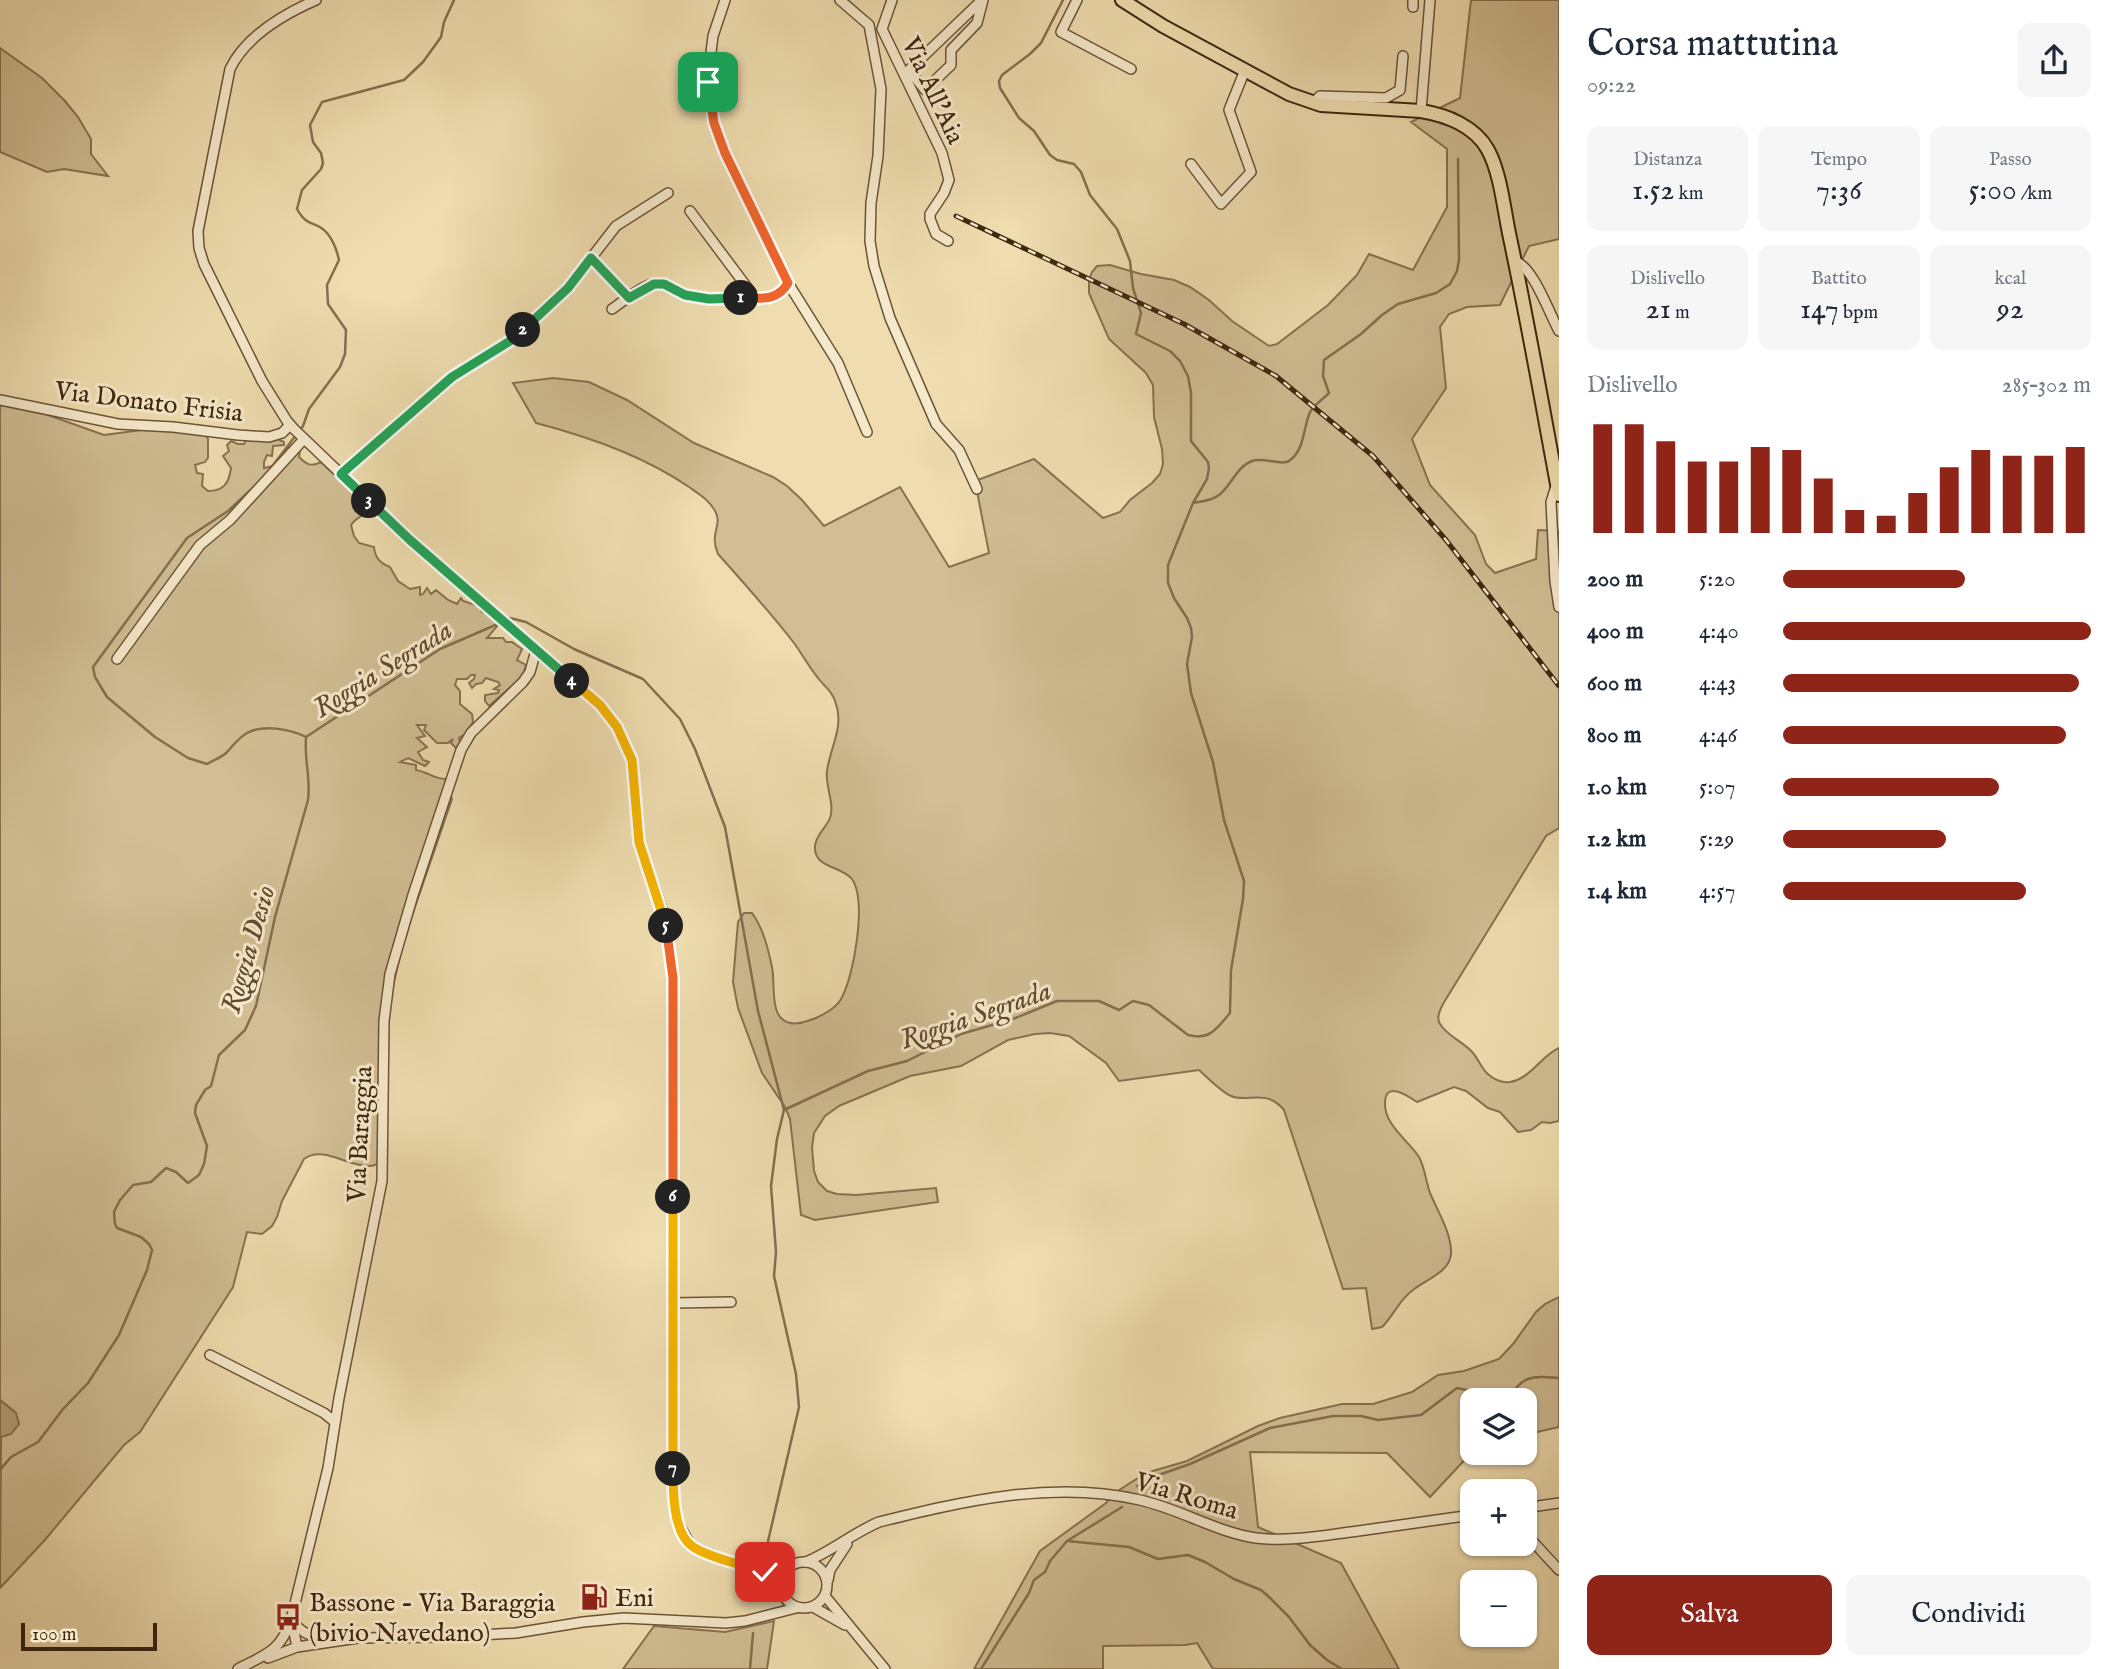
<!DOCTYPE html>
<html lang="it">
<head>
<meta charset="utf-8">
<style>
  :root { --surface:#fff; --page:#f6f6f7; --text:#1f2937; --muted:#747a83; --accent:#8f2418 }
  body { margin:0; font-family:"IM FELL English",serif; background:var(--page); color:var(--text); height:100vh; display:flex; flex-direction:column; font-size:26px; white-space:nowrap }
  * { box-sizing:border-box; margin:0 }
  p { font-size:23px; color:var(--muted) }
  .icon { flex:none; width:38px; height:38px; fill:none; stroke:currentColor; stroke-width:2; stroke-linecap:round; stroke-linejoin:round }
  .map { position:relative; flex:1; overflow:hidden }
  .side { display:flex; flex-direction:column; background:var(--surface); width:560px }
  .side>* { flex:none }
  .fabs { position:absolute; left:1460px; top:1388px; display:grid; gap:14px }
  .fabs a { display:grid; place-items:center; width:77px; height:77px; border-radius:14px; background:var(--surface); box-shadow:0 2px 5px #0004; font-size:35px }
  .scale { position:absolute; left:21px; bottom:18px; width:136px; box-sizing:border-box; padding-left:7px; border:4px solid #40260e; border-top:0; font-size:19px; line-height:24px; white-space:nowrap; color:#40260e; -webkit-text-stroke:5px #f5e9cb; paint-order:stroke }
  .pin { position:absolute; display:grid; place-items:center; width:60px; height:60px; color:#fff; margin:-30px; border-radius:14px; box-shadow:0 4px 10px #0006 }
  .km { position:absolute; width:35px; height:35px; margin:-18px; border-radius:50%; background:#222; color:#fff; font-size:19px; line-height:35px; text-align:center }
  .round { display:grid; place-items:center; flex:none; width:74px; height:74px; border-radius:14px; background:var(--page) }
  .headline { display:flex; align-items:center; justify-content:space-between; height:119px; padding:0 28px }
  h1 { font-size:38px; font-weight:600; line-height:52px }
  .figures { display:grid; grid-template-columns:repeat(3,1fr); gap:10px; height:119px; padding:7px 28px }
  .figures div { display:grid; align-content:center; border-radius:14px; background:var(--page); text-align:center }
  .figures b { font-size:30px; font-weight:600 }
  .figures small { font-size:19px; font-weight:400 }
  .figures p { font-size:19px }
  .chart { height:196px; padding:14px 28px }
  .chart p { display:flex; justify-content:space-between }
  .chart svg { width:100%; height:126px; margin-top:7px; stroke:var(--accent); stroke-width:6 }
  .primary-button { display:flex; gap:14px; margin-top:auto; padding:14px 28px }
  .primary-button a { flex:1; height:80px; border-radius:14px; background:var(--accent); color:#fff; font-size:28px; font-weight:600; line-height:80px; text-align:center }
  .primary-button a+a { background:var(--page); color:var(--text) }
  ul { padding:0 28px; list-style:none; font-size:23px }
  li { display:grid; grid-template-columns:112px 84px 1fr; align-items:center; height:52px }
  li i { height:18px; border-radius:9px; background:var(--accent) }
  main { display:flex; flex:1; min-height:0 }
  .map>svg:first-child { display:block }
  .green { fill:#d1be94; stroke:#887251; stroke-width:2 }
  .water { fill:#b49f78; stroke:#866f4e; stroke-width:2 }
  .lines { fill:none; stroke-linecap:round; stroke-linejoin:round }
  .stream { stroke:#866f4e; stroke-width:2.5 }
  .minor-casing { stroke:#6c5436; stroke-width:12 }
  .major-casing { stroke:#40260e; stroke-width:16 }
  .minor { stroke:#f5e9cb; stroke-width:9 }
  .major { stroke:#efddaf; stroke-width:12 }
  .rail-casing { stroke:#40260e; stroke-width:5 }
  .rail { stroke:#f5e9cb; stroke-width:2.5; stroke-dasharray:8; stroke-linecap:butt }
  .split-1-casing { stroke:#fff; stroke-width:14 }
  .split-2-casing { stroke:#fff; stroke-width:14 }
  .split-3-casing { stroke:#fff; stroke-width:14 }
  .split-4-casing { stroke:#fff; stroke-width:14 }
  .split-5-casing { stroke:#fff; stroke-width:14 }
  .split-6-casing { stroke:#fff; stroke-width:14 }
  .split-7-casing { stroke:#fff; stroke-width:14 }
  .split-8-casing { stroke:#fff; stroke-width:14 }
  .split-1 { stroke:#f0652b; stroke-width:9 }
  .split-2 { stroke:#22a559; stroke-width:9 }
  .split-3 { stroke:#22a559; stroke-width:9 }
  .split-4 { stroke:#22a559; stroke-width:9 }
  .split-5 { stroke:#f5b400; stroke-width:9 }
  .split-6 { stroke:#f0652b; stroke-width:9 }
  .split-7 { stroke:#f5b400; stroke-width:9 }
  .split-8 { stroke:#f5b400; stroke-width:9 }
  .labels { text-anchor:middle; stroke-width:6; stroke-linejoin:round; paint-order:stroke }
  .street-label { font-size:26px; fill:#40260e; stroke:#f5e9cb }
  .poi-label { font-size:26px; fill:#40260e; stroke:#f5e9cb; text-anchor:start }
  .water-label { font-size:28px; font-style:italic; fill:#634a2e; stroke:#f5e9cb }
</style>
</head>
<body>
<main>
<div class="map">
<svg width="1559" height="1669" viewBox="0 0 1559 1669">
  <rect width="100%" height="100%" fill="#efddaf"/>
  <filter id="stains"><feTurbulence type="fractalNoise" baseFrequency=".00286" numOctaves="4"/><feColorMatrix values="0 0 0 0 .2 0 0 0 0 .09 0 0 0 0 .02 0 0 0 .5 -.17"/></filter>
  <radialGradient id="worn" r=".72"><stop offset=".6" stop-color="#630" stop-opacity="0"/><stop offset="1" stop-color="#630" stop-opacity=".3"/></radialGradient>
  <g class="green">
    <path d="M1471 0H1559V239L1529 246 1500 305 1467 307 1449 314 1440 327 1446 388 1412 439 1430 485 1475 535 1486 564 1495 573 1536 559 1538 530 1559 531V828L1546 836 1443 1004C1440 1010 1436 1018 1440 1024 1448 1037 1464 1042 1473 1053 1479 1060 1482 1070 1489 1075 1495 1080 1502 1083 1510 1082 1530 1079 1541 1056 1559 1048V1121L1550 1123 1542 1122 1531 1130 1518 1132 1500 1112 1488 1108 1466 1091 1454 1087 1417 1102C1408 1096 1385 1080 1385 1103 1384 1125 1409 1141 1419 1157 1425 1168 1426 1182 1430 1193 1438 1212 1452 1234 1451 1254 1450 1272 1425 1280 1413 1290 1399 1300 1394 1315 1382 1327L1372 1329 1366 1288 1343 1289 1284 1110C1266 1088 1247 1103 1231 1096 1220 1091 1208 1078 1199 1070L1119 1081 1106 1063 1069 1036 1050 1033 1035 1034 1008 1040 961 1066 910 1076 839 1106 825 1116 814 1133 812 1147 814 1171 818 1182 827 1191 837 1194 856 1195 936 1188 938 1202 815 1220 801 1215 790 1119 785 1107 762 1073 738 1008 733 982 738 922 744 913H752C763 928 768 948 772 967 775 981 771 1008 781 1018 791 1028 805 1022 816 1018 826 1013 836 1008 841 999 854 977 867 901 852 879 842 866 813 868 815 846 816 835 826 828 830 818 835 804 825 786 827 771 830 748 844 727 836 704 833 692 825 687 818 678 809 667 802 654 794 643 770 612 744 583 718 554 709 534 722 526 716 513 711 501 699 494 689 487 644 456 590 437 536 423L513 383 553 378 589 382 627 400 694 443 773 477 787 486 802 500 824 526 900 487 949 567 989 553 975 481 1034 459 1103 518 1120 512 1130 500 1152 483 1160 474 1163 464 1162 449 1154 417 1153 385 1146 373 1109 339 1089 293V280L1092 272 1097 266 1110 265 1141 274 1174 280 1190 287 1209 300 1232 321 1269 346 1277 344 1328 305 1357 275 1369 254 1413 270 1447 207V149L1411 122 1460 98Z"/>
    <polygon points="0,48 42,78 65,101 78,117 91,139 91,154 108,176 64,169 47,172 0,152"/>
    <path d="M0 405 48 415 104 435 157 428 205 434 208 439V458L205 462 195 465 197 473 203 474 202 486 208 491C224 491 229 483 231 468L223 456 229 451 227 445 231 441 238 444H244L246 440 273 441 280 438 279 440 284 442V445L273 446 272 456 267 455 264 462V468L273 466 291 446 300 450 299 457C307 465 311 467 321 462L368 506 369 510C362 517 356 517 351 525L354 536 359 543 374 547C375 558 380 563 390 567L398 581 410 589 420 587V595L423 594 427 588 431 594 436 590 448 600 457 604 461 598 463 601 479 606 482 612 492 615 498 625 487 638H503L506 642H512L522 649 517 660 526 665 523 676 489 706 485 701V695L498 693 499 690 494 689 500 685 498 682 486 678 482 683 476 684 472 688 469 683 474 679 475 675H471L467 679H457L455 685 460 691V704L472 714 473 722 465 734 459 738 460 742 456 748 451 743 453 739 448 743H437L424 730 426 725H417L425 736 417 738 427 747 418 752 423 760 429 762 425 766 408 758 400 762 416 765V770C428 772 434 779 445 779L452 799 403 942 389 1004 386 1160C381 1162 375 1166 370 1166 347 1167 324 1145 304 1159L282 1201 277 1217 272 1226 262 1234 247 1232 233 1287 140 1432 124 1445 44 1541 0 1588 1 1437 16 1413 0 1400Z"/>
    <polygon points="1559,1297 1559,1427 1524,1435 1524,1400 1472,1400 1472,1452 1430,1497 1387,1453 1250,1452 1258,1527 1341,1563 1399,1669 1213,1669 1197,1643 1185,1645 1103,1646 1103,1669 974,1669 1040,1551 1106,1503 1113,1494 1146,1473 1187,1461 1258,1426 1280,1418 1342,1404 1373,1404 1412,1392 1438,1375 1464,1371 1499,1359 1513,1344 1536,1312 1545,1304"/>
    <polygon points="774,1621 767,1669 623,1669 654,1626 725,1632"/>
  </g>
  <polygon class="water" points="0,1400 16,1413 19,1424 11,1434 1,1437 0,1456"/>
  <g class="lines">
    <g class="stream">
      <path d="M267 473 303 426 309 409 340 367 345 354 346 330 328 304 327 285 339 260C337 251 333 240 327 233 316 220 308 229 297 209L302 190 321 169 323 163 321 153 313 142 310 125 322 102 404 80 423 62 441 37 444 22 454 0"/>
      <path d="M260 481 228 511 187 538 93 667 95 677 107 697 155 737 188 758 207 764C213 760 221 758 226 753 233 746 238 738 247 733 263 724 290 729 306 737"/>
      <path d="M1193 503C1202 501 1212 501 1219 495 1232 485 1236 467 1252 461 1264 457 1282 466 1289 461 1305 450 1303 428 1310 412 1314 405 1323 399 1329 393L1323 376 1324 360 1361 334 1382 315 1398 304 1436 293 1450 284 1457 271 1459 260 1458 159"/>
      <polyline points="506,620 510,618 526,622 574,649 643,679 680,719 695,749 725,827 758,1011 784,1110 777,1139 771,1186 776,1252 774,1276 796,1374 799,1407 766,1550"/>
      <polyline points="306,737 440,649 500,623"/>
      <path d="M784 1110 868 1071 907 1061 961 1034 1013 1019 1057 1001H1099L1119 1010 1133 1001 1149 1005 1188 1035C1210 1041 1217 1028 1230 1013L1231 970 1243 899 1244 881 1224 820 1213 762 1191 693 1187 664 1192 637 1191 628 1187 618 1174 598 1168 583V565L1193 503 1207 479 1209 468 1208 462 1191 441V393L1188 376 1180 361 1170 351 1136 334 1141 313 1133 288 1130 261 1117 229 1090 195 1081 172 1074 164 1057 160 1050 155 1034 131 1019 118 1000 88 999 81 1002 75 1030 54 1041 43 1063 0"/>
      <path d="M1507 1400C1523 1375 1531 1376 1559 1378"/>
      <path d="M0 1470 11 1457 38 1442 63 1409 88 1383 119 1335 147 1270 152 1250 149 1244 141 1237 117 1228 115 1224 114 1212 120 1200 133 1185 151 1182 166 1168 176 1172 188 1183 199 1175 204 1164 207 1146 195 1113 196 1105 205 1090 211 1086 219 1055 245 1030 256 1006 275 917 308 800C311 779 304 759 306 738"/>
      <polyline points="1137,1486 1150,1478 1190,1464 1270,1428 1333,1416 1361,1416 1378,1420 1421,1415 1457,1388 1471,1391 1482,1400"/>
      <polyline points="1067,1541 1129,1547 1158,1559 1188,1555 1205,1562 1234,1579 1261,1590 1268,1596 1289,1617 1310,1645 1327,1660 1342,1669"/>
      <polyline points="750,1669 753,1633"/>
      <polyline points="981,1669 1029,1593 1034,1580 1045,1572 1050,1561 1067,1541 1122,1507"/>
    </g>
    <defs>
      <g id="minor">
        <path d="M316 0C284 14 246 36 230 69L198 231 199 248 204 264 262 381 287 421 294 429 410 540 600 705 617 727 632 760 639 843 665 918 673 978V1494L678 1523 691 1546 719 1558 765 1572 786 1570"/>
        <polyline points="725,0 713,36 708,77 708,93 714,123 725,153 788,283 838,363 867,432"/>
        <polyline points="840,0 869,25 881,89 878,156 871,203 870,241 874,266 890,318 936,424 959,450 977,489"/>
        <polyline points="892,0 882,29 942,153 949,180 944,193 930,214 930,219 936,234 948,241"/>
        <polyline points="982,0 909,70 925,90 951,65 951,50 977,23 983,0"/>
        <polyline points="1077,0 1061,32 1131,69"/>
        <polyline points="1413,7 1413,0"/>
        <polyline points="1314,102 1320,96 1386,98 1400,90 1403,56"/>
        <polyline points="1421,111 1430,0"/>
        <polyline points="1191,164 1221,204 1251,172 1229,110 1245,70"/>
        <path d="M690 211 755 298C769 300 781 296 788 283"/>
        <polyline points="591,259 629,298"/>
        <path d="M1515 261C1534 268 1549 313 1559 331"/>
        <path d="M612 309C624 301 639 287 654 284 665 282 674 291 684 294 706 302 732 298 755 298"/>
        <polyline points="0,400 118,424 173,427 238,435 269,437 282,433 290,425"/>
        <polyline points="341,474 452,377 510,341 568,288 616,226 668,193"/>
        <polyline points="1556,486 1551,502 1555,581 1559,607"/>
        <polyline points="117,659 200,545 230,520 304,439"/>
        <polyline points="673,1303 731,1302"/>
        <polyline points="210,1355 324,1413 335,1422"/>
        <polyline points="1524,1508 1559,1503"/>
        <polyline points="1524,1532 1559,1570"/>
        <circle cx="804" cy="1585" r="23"/>
        <path d="M806 1562C832 1551 853 1533 879 1522 964 1501 1053 1480 1140 1500 1180 1509 1216 1532 1256 1538 1287 1542 1320 1536 1351 1532 1391 1526 1432 1521 1472 1515"/>
        <polyline points="828,1580 830,1570 847,1544"/>
        <polyline points="825,1596 885,1669"/>
        <polyline points="813,1607 845,1625"/>
        <path d="M291 1620C305 1637 312 1636 332 1637"/>
        <polyline points="292,1622 297,1647"/>
        <polyline points="268,1658 297,1647 358,1638 446,1637 516,1633 583,1622 624,1618 726,1623 745,1621 796,1608"/>
        <path d="M238 1669C266 1654 280 1652 291 1620L328 1468 339 1398 382 1181 384 1021 390 974 413 895 461 750 471 733 523 682 530 672 536 650"/>
      </g>
      <path id="major" d="M1122 0 1163 26 1289 94 1321 105 1421 111C1446 115 1475 126 1488 150 1501 174 1504 211 1510 238 1528 323 1543 409 1559 495"/>
    </defs>
    <use href="#minor" class="minor-casing"/>
    <use href="#major" class="major-casing"/>
    <use href="#minor" class="minor"/>
    <use href="#major" class="major"/>
    <defs>
      <polyline id="rail" points="956,216 1184,324 1276,376 1373,456 1446,540 1559,686"/>
    </defs>
    <use href="#rail" class="rail-casing"/>
    <use href="#rail" class="rail"/>
  </g>
  <g class="lines">
    <defs>
      <path id="split-1" d="M708 82 714 123 725 153 788 283C777 302 760 298 741 298"/>
      <polyline id="split-2" points="523,330 568,288 591,258 629,298 654,284 664,284 685,295 709,299 741,298"/>
      <polyline id="split-3" points="369,501 341,474 452,377 510,341 523,330"/>
      <polyline id="split-4" points="369,501 410,540 572,681"/>
      <polyline id="split-5" points="572,681 600,705 617,727 632,760 639,842 666,926"/>
      <polyline id="split-6" points="666,926 673,978 673,1197"/>
      <polyline id="split-7" points="673,1469 673,1197"/>
      <path id="split-8" d="M673 1469C673 1490 673 1533 692 1546 706 1557 747 1566 765 1572"/>
    </defs>
    <use href="#split-1" class="split-1-casing"/>
    <use href="#split-2" class="split-2-casing"/>
    <use href="#split-3" class="split-3-casing"/>
    <use href="#split-4" class="split-4-casing"/>
    <use href="#split-5" class="split-5-casing"/>
    <use href="#split-6" class="split-6-casing"/>
    <use href="#split-7" class="split-7-casing"/>
    <use href="#split-8" class="split-8-casing"/>
    <use href="#split-1" class="split-1"/>
    <use href="#split-2" class="split-2"/>
    <use href="#split-3" class="split-3"/>
    <use href="#split-4" class="split-4"/>
    <use href="#split-5" class="split-5"/>
    <use href="#split-6" class="split-6"/>
    <use href="#split-7" class="split-7"/>
    <use href="#split-8" class="split-8"/>
  </g>
  <defs>
    <symbol id="fuel-bare" viewBox="-9 -9 18 18"><path d="M-5.5-6h7V0h2V4h1.3V-2.5L3-4.5l.8-.8L6-3V5H2.5V1h-1V6h-7ZM-4.2-4.7v3.2H.2V-4.7Z" fill="#8f2418" stroke="#f5e9cb" stroke-width="2.5" paint-order="stroke"/></symbol>
    <symbol id="bus-bare" viewBox="-9 -9 18 18"><path d="M-5-6H5V4H4V6H2V4H-2V6H-4V4H-5ZM-3.5-4V0h7V-4ZM-3.5 1.2v1.5H-2V1.2ZM2 1.2v1.5H3.5V1.2Z" fill="#8f2418" stroke="#f5e9cb" stroke-width="2.5" paint-order="stroke"/></symbol>
  </defs>
  <g fill-rule="evenodd">
    <use href="#fuel-bare" x="575" y="1578" width="38" height="38"/>
    <use href="#bus-bare" x="269" y="1598" width="38" height="38"/>
  </g>
  <g class="labels">
    <g class="street-label">
      <text transform="translate(934 90) rotate(65)" y="9">Via All'Aia</text>
      <text transform="translate(149 401) rotate(7)" y="9">Via Donato Frisia</text>
      <text transform="translate(359 1134) rotate(-87)" y="9">Via Baraggia</text>
      <text transform="translate(1187 1495) rotate(17)" y="9">Via Roma</text>
    </g>
    <g class="poi-label">
      <text x="615" y="1606">Eni</text>
      <text x="309" y="1611">Bassone - Via Baraggia<tspan x="309" dy="30">(bivio Navedano)</tspan></text>
    </g>
    <g class="water-label">
      <text transform="translate(382 668) rotate(-32)" y="10">Roggia Segrada</text>
      <text transform="translate(247 949) rotate(-74)" y="10">Roggia Desio</text>
      <text transform="translate(975 1014) rotate(-19)" y="10">Roggia Segrada</text>
    </g>
  </g>
  <rect width="100%" height="100%" filter="url(#stains)"/>
  <rect width="100%" height="100%" fill="url(#worn)"/>
</svg>
<div class="fabs">
<a><svg class="icon" aria-label="layers" viewBox="0 0 24 24"><path d="M12 4l9 5-9 5-9-5zM3 14l9 5 9-5"/></svg></a>
<a>+</a>
<a>−</a>
</div>
<div class="scale">100 m</div>
<div class="pin" style="left:708px;top:82px;background:#1e9e55"><svg class="icon" aria-label="arrive" viewBox="0 0 24 24"><path d="M6 21V4h12l-3 4 3 4H6"/></svg></div>
<div class="pin" style="left:765px;top:1572px;background:#d93025"><svg class="icon" aria-label="check" viewBox="0 0 24 24"><path d="M5 12l5 5 9-10"/></svg></div>
<b class="km" style="left:741px;top:298px">1</b>
<b class="km" style="left:523px;top:330px">2</b>
<b class="km" style="left:369px;top:501px">3</b>
<b class="km" style="left:572px;top:681px">4</b>
<b class="km" style="left:666px;top:926px">5</b>
<b class="km" style="left:673px;top:1197px">6</b>
<b class="km" style="left:673px;top:1469px">7</b>
</div>
<section class="side">
<div class="headline"><div><h1>Corsa mattutina</h1><p>09:22</p></div><a class="round"><svg class="icon" aria-label="share" viewBox="0 0 24 24"><path d="M12 15V3M7 8l5-5 5 5M5 13v7h14v-7"/></svg></a></div>
<div class="figures">
<div><p>Distanza</p><b>1.52<small> km</small></b></div>
<div><p>Tempo</p><b>7:36</b></div>
<div><p>Passo</p><b>5:00<small> /km</small></b></div>
</div>
<div class="figures">
<div><p>Dislivello</p><b>21<small> m</small></b></div>
<div><p>Battito</p><b>147<small> bpm</small></b></div>
<div><p>kcal</p><b>92</b></div>
</div>
<div class="chart"><p><span>Dislivello</span>285–302 m</p>
<svg viewBox="0 0 160 44" preserveAspectRatio="none"><path d="M5 44V6M15 44V6M25 44V12M35 44V19M45 44V19M55 44V14M65 44V15M75 44V25M85 44V36M95 44V38M105 44V30M115 44V21M125 44V15M135 44V17M145 44V17M155 44V14"/></svg>
</div>
<ul>
<li><b>200 m</b>5:20<i style="width:59%"></i></li>
<li><b>400 m</b>4:40<i style="width:100%"></i></li>
<li><b>600 m</b>4:43<i style="width:96%"></i></li>
<li><b>800 m</b>4:46<i style="width:92%"></i></li>
<li><b>1.0 km</b>5:07<i style="width:70%"></i></li>
<li><b>1.2 km</b>5:29<i style="width:53%"></i></li>
<li><b>1.4 km</b>4:57<i style="width:79%"></i></li>
</ul>
<div class="primary-button"><a>Salva</a><a>Condividi</a></div>
</section>
</main>
</body>
</html>
